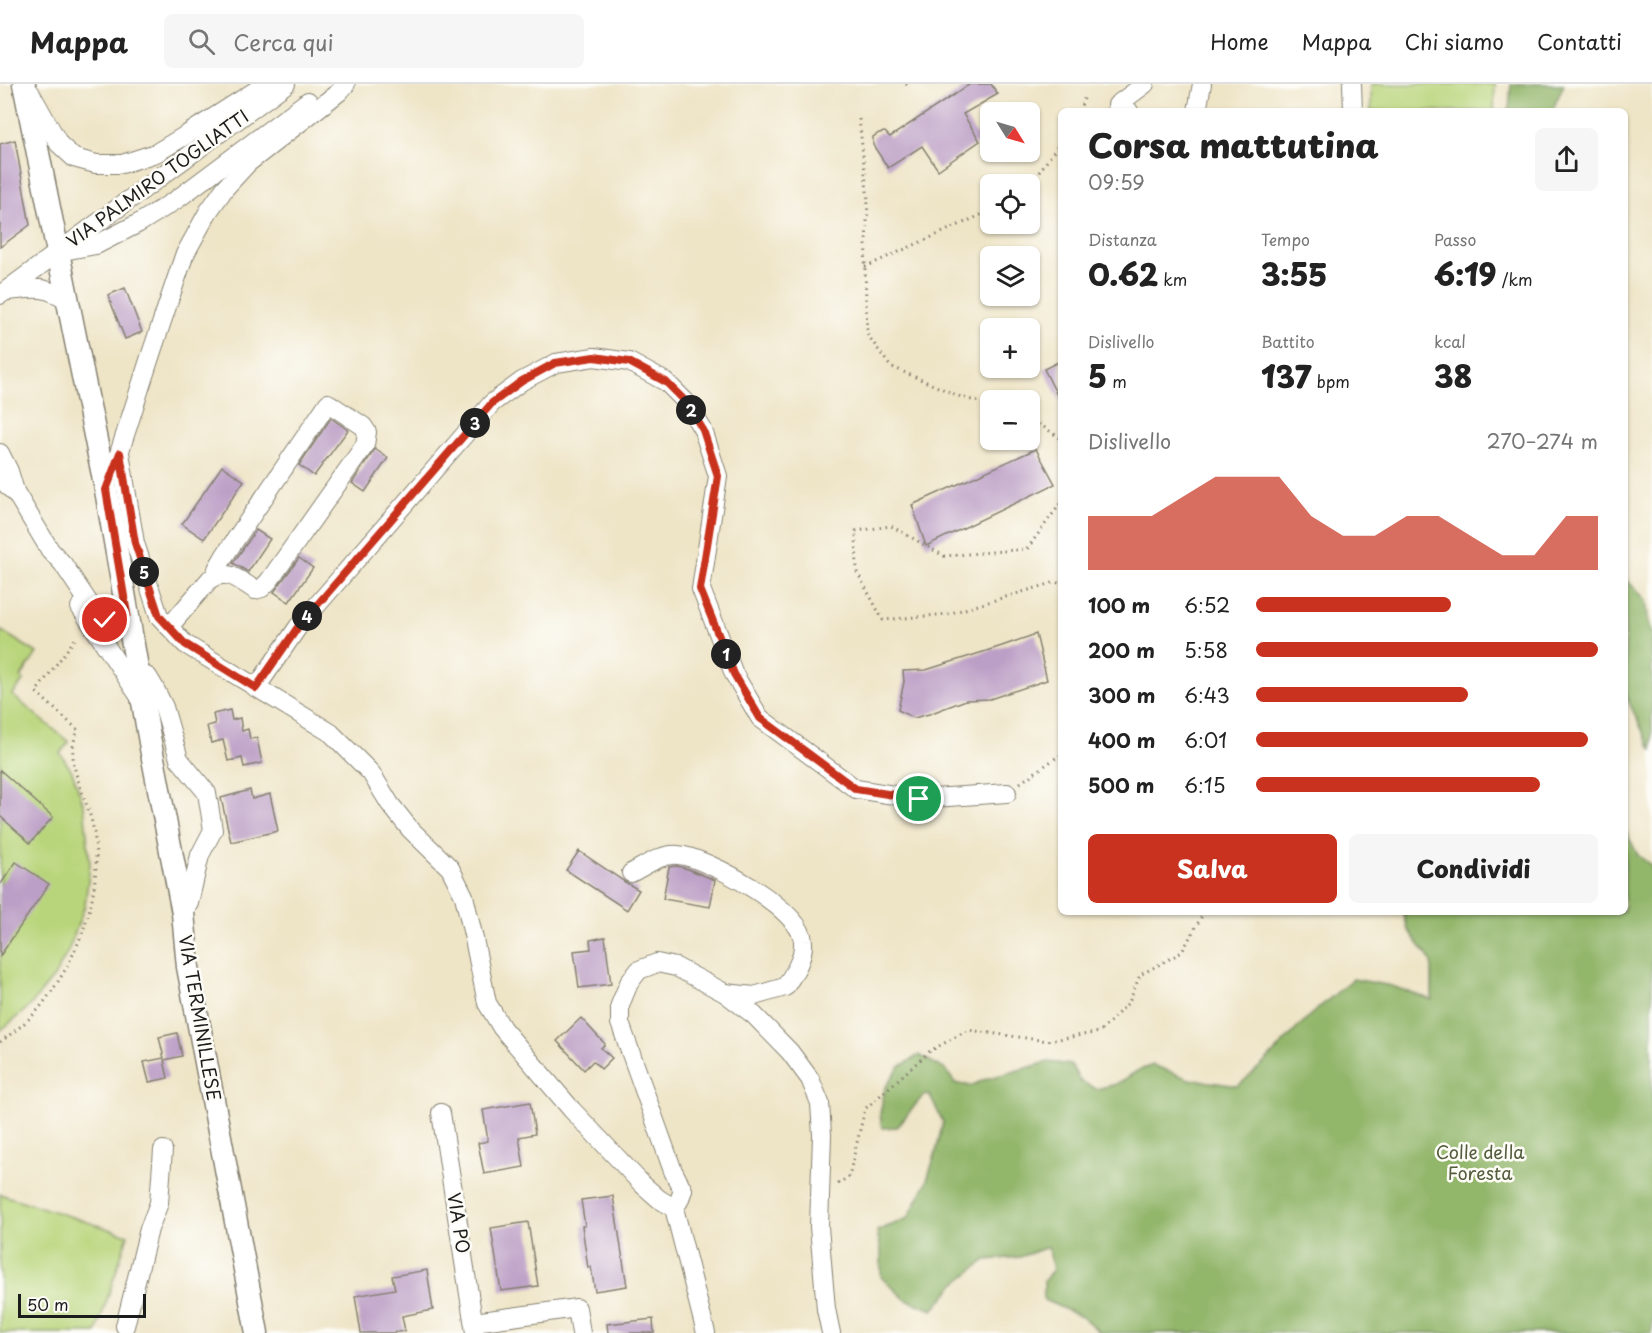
<!DOCTYPE html>
<html lang="it">
<head>
<meta charset="utf-8">
<style>
  :root { --surface:#fff; --page:#f6f6f6; --text:#222; --muted:#767676; --line:#e0e0e0; --accent:#c8321e }
  body { margin:0; font-family:"Playpen Sans",sans-serif; background:var(--page); color:var(--text); height:100vh; display:flex; flex-direction:column; font-size:22px; white-space:nowrap }
  * { box-sizing:border-box; margin:0 }
  p { font-size:20px; color:var(--muted) }
  .icon { flex:none; width:33px; height:33px; fill:none; stroke:currentColor; stroke-width:2; stroke-linecap:round; stroke-linejoin:round }
  .map { position:relative; flex:1; overflow:hidden }
  .drawer { position:absolute; left:1058px; top:24px; width:570px; height:807px; display:flex; flex-direction:column; background:var(--surface); border-radius:9px; box-shadow:0 2px 4px #0004 }
  .drawer>* { flex:none }
  .needle { width:39px; rotate:127deg }
  .controls { position:absolute; left:980px; top:18px; display:grid; gap:12px }
  .controls a { display:grid; place-items:center; width:60px; height:60px; border-radius:9px; background:var(--surface); box-shadow:0 2px 4px #0004; font-size:30px }
  .scale { position:absolute; left:18px; bottom:15px; width:128px; box-sizing:border-box; padding-left:6px; border:3px solid #1c1c1c; border-top:0; font-size:16px; line-height:21px; white-space:nowrap; color:#1c1c1c; -webkit-text-stroke:4px #fdfcf7; paint-order:stroke }
  .pin { position:absolute; display:grid; place-items:center; width:51px; height:51px; color:#fff; margin:-26px; border:3px solid #fff; border-radius:50%; box-shadow:0 2px 6px #0007 }
  .km { position:absolute; width:30px; height:30px; margin:-15px; border-radius:50%; background:#222; color:#fff; font-size:16px; line-height:30px; text-align:center }
  .round { display:grid; place-items:center; flex:none; width:63px; height:63px; border-radius:9px; background:var(--page) }
  .head { display:flex; align-items:center; justify-content:space-between; height:102px; padding:0 30px }
  h1 { font-size:33px; font-weight:800; line-height:45px }
  .figures { display:grid; grid-template-columns:repeat(3,1fr); gap:9px; height:102px; padding:6px 30px }
  .figures div { display:grid; align-content:center }
  .figures b { font-size:30px; font-weight:800 }
  .figures small { font-size:16px; font-weight:400 }
  .figures p { font-size:16px }
  .chart { height:168px; padding:12px 30px }
  .chart p { display:flex; justify-content:space-between }
  .chart svg { width:100%; height:108px; margin-top:6px; fill:var(--accent); opacity:.7 }
  .cta { display:flex; gap:12px; margin-top:auto; padding:12px 30px }
  .cta a { flex:1; height:69px; border-radius:9px; background:var(--accent); color:#fff; font-size:24px; font-weight:800; line-height:69px; text-align:center }
  .cta a+a { background:var(--page); color:var(--text) }
  ul { padding:0 30px; list-style:none; font-size:20px }
  li { display:grid; grid-template-columns:96px 72px 1fr; align-items:center; height:45px }
  li i { height:15px; border-radius:8px; background:var(--accent) }
  header { display:flex; align-items:center; gap:36px; box-sizing:border-box; height:84px; padding:0 30px; background:var(--surface); border-bottom:2px solid var(--line) }
  header strong { font-size:28px }
  nav { display:flex; gap:33px; margin-inline-start:auto; font-size:21px }
  .search { width:420px; height:54px; background:var(--page); display:flex; align-items:center; gap:15px; box-sizing:border-box; padding:0 21px; border-radius:9px; color:var(--muted); font-size:22px }
  .map>svg:first-child { display:block }
  .green { fill:#b9d57b; stroke:#6a784c; stroke-width:1.5 }
  .forest { fill:#92b66b; stroke:#576944; stroke-width:1.5 }
  .building { fill:#bc9fc6 }
  .lines { fill:none; stroke-linecap:round; stroke-linejoin:round }
  .minor-casing { stroke:#858071; stroke-width:20 }
  .major-casing { stroke:#858071; stroke-width:25 }
  .path { stroke:#858071; stroke-width:3; stroke-dasharray:1.5 4.5; stroke-linecap:butt }
  .minor { stroke:#fff; stroke-width:18 }
  .major { stroke:#fff; stroke-width:22 }
  .route-casing { stroke:#fff; stroke-width:12 }
  .route { stroke:#c8321e; stroke-width:8 }
  .labels { text-anchor:middle; stroke-width:5; stroke-linejoin:round; paint-order:stroke }
  .street-label { font-size:18px; fill:#1c1c1c; stroke:#fdfcf7 }
  .park-label { font-size:18px; fill:#535d3d; stroke:#fdfcf7 }
</style>
</head>
<body>
<header>
<strong>Mappa</strong>
<div class="search"><svg class="icon" aria-label="search" viewBox="0 0 24 24"><circle cx="10" cy="10" r="6"/><path d="M15 15l6 6"/></svg>Cerca qui</div>
<nav><a>Home</a><a>Mappa</a><a>Chi siamo</a><a>Contatti</a></nav>
</header>
<div class="map">
<svg width="1652" height="1249" viewBox="0 0 1652 1249">
  <rect width="100%" height="100%" fill="#fdfcf7"/>
  <filter id="ink" filterUnits="userSpaceOnUse"><feTurbulence type="fractalNoise" baseFrequency=".0167" numOctaves="2"/><feDisplacementMap in="SourceGraphic" scale="12" xChannelSelector="R" yChannelSelector="G"/><feConvolveMatrix kernelMatrix="1 2 1 2 8 2 1 2 1" color-interpolation-filters="sRGB"/></filter>
  <filter id="wash" filterUnits="userSpaceOnUse"><feTurbulence type="fractalNoise" baseFrequency=".008" numOctaves="4" result="noise"/><feDisplacementMap in="SourceGraphic" scale="24" xChannelSelector="R" yChannelSelector="G"/><feGaussianBlur stdDeviation="1.35" result="paint"/><feColorMatrix in="noise" values="0 0 0 0 0 0 0 0 0 0 0 0 0 0 0 0 0 1.4 0 .05"/><feComposite in="paint" operator="in"/></filter>
  <g filter="url(#wash)">
    <rect width="100%" height="100%" fill="#eee4c6"/>
    <g class="green">
      <polygon points="1371,0 1495,0 1494,27 1371,27"/>
      <polygon points="0,546 37,569 21,593 24,596 12,611 69,658 60,669 72,687 84,722 90,780 85,821 69,865 54,893 29,923 0,947"/>
      <polygon points="0,1110 128,1151 96,1249 0,1249"/>
    </g>
    <g class="forest">
      <polygon points="1511,0 1564,0 1552,27 1509,27"/>
      <polygon points="1625,494 1646,516 1648,535 1652,547 1652,667 1625,610"/>
      <polygon points="1625,746 1638,771 1652,782 1652,1249 1101,1249 1082,1233 1044,1216 1044,1197 1053,1185 1048,1163 1020,1173 986,1176 955,1200 933,1226 905,1215 881,1193 881,1167 877,1147 908,1134 926,1099 936,1068 943,1038 929,1010 922,1013 897,1043 882,1044 880,1030 885,1004 899,983 919,971 945,985 955,999 971,1002 986,995 1048,978 1071,981 1080,997 1096,1005 1117,1000 1137,987 1153,981 1189,995 1238,1002 1265,978 1309,932 1353,895 1392,902 1432,916 1432,878 1408,846 1403,828 1624,828"/>
    </g>
    <g id="blocks">
      <g class="building">
        <polygon points="970,0 991,0 998,10 963,30 980,57 938,86 922,62 888,84 873,61 873,53 879,49 885,48 890,53"/>
        <polygon points="15,56 30,141 0,163 0,60"/>
        <polygon points="125,204 142,248 125,255 108,211"/>
        <polygon points="1060,277 1060,317 1044,285"/>
        <polygon points="331,334 348,346 314,392 299,381"/>
        <polygon points="375,365 388,374 365,408 352,399"/>
        <polygon points="1036,365 1055,400 926,462 912,421"/>
        <polygon points="222,382 244,397 204,455 182,440"/>
        <polygon points="256,446 270,455 248,488 233,479"/>
        <polygon points="299,474 313,484 289,518 274,508"/>
        <polygon points="1036,550 1047,596 990,615 966,616 929,630 914,634 898,626 904,598 903,587 926,586 1002,562"/>
        <polygon points="230,626 232,636 240,634 242,647 248,645 250,655 257,654 262,679 244,683 242,674 228,677 223,656 211,659 207,642 215,640 213,630"/>
        <polygon points="0,686 53,733 30,759 0,732"/>
        <polygon points="250,706 252,715 270,710 278,747 231,758 221,714"/>
        <polygon points="579,767 625,798 639,806 627,826 566,786"/>
        <polygon points="16,778 49,800 0,872 0,801"/>
        <polygon points="677,782 688,785 715,796 710,823 663,815 669,783"/>
        <polygon points="605,853 611,900 579,904 574,867 591,865 590,856"/>
        <polygon points="581,934 605,960 601,964 612,974 601,985 593,977 584,986 557,957"/>
        <polygon points="177,949 182,972 164,976 168,994 149,998 144,978 164,974 159,953"/>
        <polygon points="530,1018 535,1050 519,1053 524,1083 484,1090 478,1059 488,1057 483,1026"/>
        <polygon points="613,1112 627,1202 595,1207 591,1183 588,1184 582,1142 585,1142 581,1116"/>
        <polygon points="528,1138 538,1202 501,1207 491,1144"/>
        <polygon points="427,1186 433,1226 402,1232 405,1247 392,1249 361,1249 355,1212 395,1205 392,1192"/>
        <polygon points="653,1235 654,1249 608,1249 607,1240"/>
      </g>
    </g>
  </g>
  <g filter="url(#ink)">
    <use href="#blocks" fill-opacity="0" stroke="#858071" stroke-width="1.5"/>
    <g class="lines">
      <defs>
        <g id="minor">
          <polyline points="1352,0 1353,27"/>
          <polyline points="30,8 59,60 74,74 96,80 122,80 156,69 186,51 266,0"/>
          <polyline points="1129,27 1117,21 1145,0"/>
          <polyline points="1197,27 1202,0"/>
          <polyline points="63,167 96,161 139,139 176,116 308,17"/>
          <path d="M8 207C37 204 42 201 68 216"/>
          <polyline points="0,211 286,0"/>
          <polyline points="0,369 9,387 15,407"/>
          <polyline points="120,369 135,459 159,532 185,560 331,649 371,689 390,720 410,745 450,784 464,812 474,855 487,919 502,944 572,1026 642,1100 659,1115 674,1124 679,1117 683,1106 673,1087 620,939 620,921 629,899 639,886 657,879 676,883 725,909 754,931 790,968 810,995 820,1019 822,1051 819,1143 826,1225 831,1249"/>
          <polyline points="116,379 151,270 184,172 208,128 225,104 248,79 339,8 346,0"/>
          <polyline points="0,394 17,411 50,466 63,480 95,528 105,536 110,537 114,537 127,529"/>
          <polyline points="80,523 139,612"/>
          <path d="M169 543 210 495C228 484 239 496 255 506L262 504 269 497 365 361 367 348 363 342 328 319 225 471 217 485V491"/>
          <polyline points="139,593 144,591 148,593 154,603 164,623 179,675 207,709 213,746 200,771 189,819 183,829"/>
          <polyline points="256,604 298,543 492,319 522,297 556,279 594,273 629,278 666,298 686,318 703,346 718,392 701,505 734,590 760,634 856,705 919,715 1007,709"/>
          <path d="M631 789C645 782 662 769 678 771 707 773 802 826 803 857 804 875 794 889 785 903L754 912 725 909"/>
          <polyline points="441,1029 475,1249"/>
          <polyline points="674,1124 706,1249"/>
          <polyline points="474,1238 577,1224 581,1249"/>
          <polyline points="125,1242 149,1145 159,1119 163,1066"/>
        </g>
        <polyline id="major" points="24,0 106,406 151,664 183,829 188,883 257,1249"/>
      </defs>
      <use href="#minor" class="minor-casing"/>
      <use href="#major" class="major-casing"/>
      <g class="path">
        <polyline points="906,0 909,3"/>
        <polyline points="1079,27 1085,12"/>
        <polyline points="859,35 868,116 865,183 867,250 890,282 961,313 990,321"/>
        <polyline points="1026,100 1034,95 1060,59"/>
        <polyline points="865,183 990,127"/>
        <polyline points="1029,333 1060,354"/>
        <polyline points="1060,420 1027,465 944,472 891,442 856,447 857,488 883,536 948,530 1056,498 1060,500"/>
        <polyline points="1020,699 1060,671"/>
        <path d="M0 958C15 947 30 936 41 922 80 872 105 806 93 743 88 717 71 690 73 664 73 658 76 652 78 646L36 608 75 555"/>
        <polyline points="838,1100 849,1092 865,1025 930,967 968,946 1047,957 1100,948 1129,918 1140,891 1182,868 1204,828"/>
      </g>
      <use href="#minor" class="minor"/>
      <use href="#major" class="major"/>
    </g>
  </g>
  <g class="lines" filter="url(#ink)">
    <defs>
      <polyline id="route" points="105,536 114,537 127,530 106,406 120,369 135,459 159,532 185,560 256,604 298,543 492,319 522,297 555,279 594,273 629,278 666,298 686,318 703,346 718,392 700,505 734,590 760,634 856,705 919,715"/>
    </defs>
    <use href="#route" class="route-casing"/>
    <use href="#route" class="route"/>
  </g>
  <g class="labels">
    <g class="street-label">
      <text transform="translate(158 95) rotate(-36)" y="6">VIA PALMIRO TOGLIATTI</text>
      <text transform="translate(199 934) rotate(80)" y="6">VIA TERMINILLESE</text>
      <text transform="translate(458 1139) rotate(81)" y="6">VIA PO</text>
    </g>
    <g class="park-label">
      <text x="1480" y="1075">Colle della<tspan x="1480" dy="21">Foresta</tspan></text>
    </g>
  </g>
</svg>
<div class="controls">
<a><svg class="needle" viewBox="-14 -14 28 28"><path d="M0-13l5 13h-10z" fill="#e53935"/><path d="M0 13l5-13h-10z" fill="#767676"/></svg></a>
<a><svg class="icon" aria-label="locate" viewBox="0 0 24 24"><circle cx="12" cy="12" r="6"/><path d="M12 2v4M12 18v4M2 12h4M18 12h4"/></svg></a>
<a><svg class="icon" aria-label="layers" viewBox="0 0 24 24"><path d="M12 4l9 5-9 5-9-5zM3 14l9 5 9-5"/></svg></a>
<a>+</a>
<a>−</a>
</div>
<div class="scale">50 m</div>
<div class="pin" style="left:919px;top:715px;background:#1e9e55"><svg class="icon" aria-label="arrive" viewBox="0 0 24 24"><path d="M6 21V4h12l-3 4 3 4H6"/></svg></div>
<div class="pin" style="left:105px;top:536px;background:#d93025"><svg class="icon" aria-label="check" viewBox="0 0 24 24"><path d="M5 12l5 5 9-10"/></svg></div>
<b class="km" style="left:726px;top:570px">1</b>
<b class="km" style="left:691px;top:326px">2</b>
<b class="km" style="left:475px;top:339px">3</b>
<b class="km" style="left:307px;top:532px">4</b>
<b class="km" style="left:144px;top:488px">5</b>
<section class="drawer">
<div class="head"><div><h1>Corsa mattutina</h1><p>09:59</p></div><a class="round"><svg class="icon" aria-label="share" viewBox="0 0 24 24"><path d="M12 15V3M7 8l5-5 5 5M5 13v7h14v-7"/></svg></a></div>
<div class="figures">
<div><p>Distanza</p><b>0.62<small> km</small></b></div>
<div><p>Tempo</p><b>3:55</b></div>
<div><p>Passo</p><b>6:19<small> /km</small></b></div>
</div>
<div class="figures">
<div><p>Dislivello</p><b>5<small> m</small></b></div>
<div><p>Battito</p><b>137<small> bpm</small></b></div>
<div><p>kcal</p><b>38</b></div>
</div>
<div class="chart"><p><span>Dislivello</span>270–274 m</p>
<svg viewBox="0 0 160 44" preserveAspectRatio="none"><path d="M0 44V22L10 22L20 22L30 14L40 6L50 6L60 6L70 22L80 30L90 30L100 22L110 22L120 30L130 38L140 38L150 22L160 22V44z"/></svg>
</div>
<ul>
<li><b>100 m</b>6:52<i style="width:57%"></i></li>
<li><b>200 m</b>5:58<i style="width:100%"></i></li>
<li><b>300 m</b>6:43<i style="width:62%"></i></li>
<li><b>400 m</b>6:01<i style="width:97%"></i></li>
<li><b>500 m</b>6:15<i style="width:83%"></i></li>
</ul>
<div class="cta"><a>Salva</a><a>Condividi</a></div>
</section>
</div>
</body>
</html>
